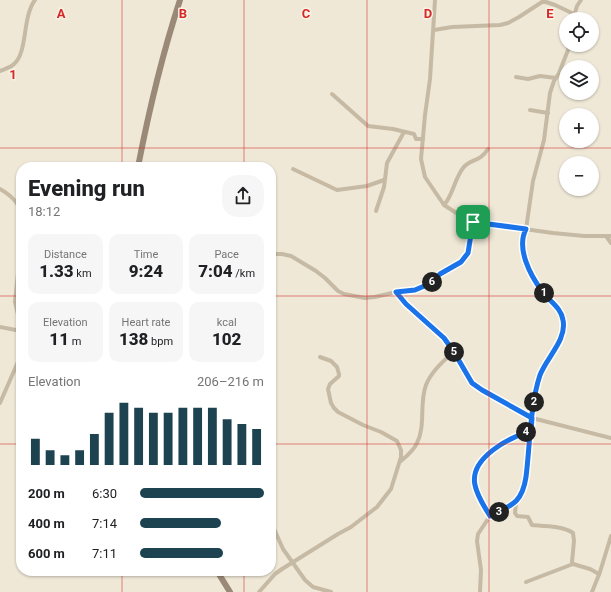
<!DOCTYPE html>
<html lang="en">
<head>
<meta charset="utf-8">
<style>
  :root { --surface:#fff; --page:#f6f6f6; --text:#202124; --muted:#757577; --accent:#1e4350 }
  body { margin:0; font-family:Roboto,sans-serif; background:var(--page); color:var(--text); height:100vh; display:flex; flex-direction:column; font-size:15px; white-space:nowrap }
  * { box-sizing:border-box; margin:0 }
  p { font-size:13px; color:var(--muted) }
  .icon { flex:none; width:22px; height:22px; fill:none; stroke:currentColor; stroke-width:2; stroke-linecap:round; stroke-linejoin:round }
  .map { position:relative; flex:1; overflow:hidden }
  .drawer { position:absolute; left:16px; top:162px; width:260px; height:414px; display:flex; flex-direction:column; background:var(--surface); border-radius:16px; box-shadow:0 1px 3px #0004 }
  .drawer>* { flex:none }
  .controls { position:absolute; left:559px; top:12px; display:grid; gap:8px }
  .controls a { display:grid; place-items:center; width:40px; height:40px; border-radius:50%; background:var(--surface); box-shadow:0 1px 3px #0004; font-size:20px }
  .pin { position:absolute; display:grid; place-items:center; width:34px; height:34px; color:#fff; margin:-17px; border-radius:8px; box-shadow:0 2px 6px #0006 }
  .km { position:absolute; width:20px; height:20px; margin:-10px; border-radius:50%; background:#222; color:#fff; font-size:11px; line-height:20px; text-align:center }
  .round { display:grid; place-items:center; flex:none; width:42px; height:42px; border-radius:16px; background:var(--page) }
  .summary { display:flex; align-items:center; justify-content:space-between; height:68px; padding:0 12px }
  h1 { font-size:22px; font-weight:800; line-height:30px }
  .stats { display:grid; grid-template-columns:repeat(3,1fr); gap:6px; height:68px; padding:4px 12px }
  .stats div { display:grid; align-content:center; border-radius:10px; background:var(--page); text-align:center }
  .stats b { font-size:17px; font-weight:800 }
  .stats small { font-size:11px; font-weight:400 }
  .stats p { font-size:11px }
  .chart { height:112px; padding:8px 12px }
  .chart p { display:flex; justify-content:space-between }
  .chart svg { width:100%; height:72px; margin-top:4px; stroke:var(--accent); stroke-width:6 }
  ul { padding:0 12px; list-style:none; font-size:13px }
  li { display:grid; grid-template-columns:64px 48px 1fr; align-items:center; height:30px }
  li i { height:10px; border-radius:5px; background:var(--accent) }
  .map>svg:first-child { display:block }
  .lines { fill:none; stroke-linecap:round; stroke-linejoin:round }
  .street { stroke:#c6baa4; stroke-width:4 }
  .secondary { stroke:#998976; stroke-width:6 }
  .route-casing { stroke:#fff; stroke-width:8 }
  .route { stroke:#1a73e8; stroke-width:5 }
  .grid { fill:none; stroke:#d62828; stroke-width:1; stroke-opacity:0.55 }
  .grid-label { font-size:13px; text-anchor:middle; font-weight:bold; fill:#d62828; stroke:#f7f2e3; stroke-width:3; stroke-linejoin:round; paint-order:stroke }
</style>
</head>
<body>
<div class="map">
<svg width="611" height="592" viewBox="0 0 611 592">
  <rect width="100%" height="100%" fill="#efe8d7"/>
  <g class="lines">
    <g class="street">
      <polyline points="435,0 430,79 425,115 421,159 425,177 444,205 461,216 473,222 553,233 584,236 611,236"/>
      <polyline points="573,19 577,6 581,0"/>
      <polyline points="434,30 452,27 500,25 508,23 519,17 542,2 546,2 555,5 574,14"/>
      <path d="M0 71C4 69 10 68 14 64 28 52 22 17 35 0"/>
      <polyline points="516,77 528,79 540,76 556,78"/>
      <polyline points="332,94 368,126 393,129 414,134 416,139 423,139"/>
      <polyline points="530,110 548,113"/>
      <polyline points="293,169 337,190 367,186 384,180"/>
      <path d="M0 189C10 195 19 202 21 214"/>
      <path d="M444 205C453 195 454 180 463 168 470 159 480 162 488 149"/>
      <polyline points="376,211 384,187 387,163 404,132"/>
      <polyline points="606,236 611,243"/>
      <polyline points="21,244 15,302 21,327"/>
      <polyline points="271,254 282,254 291,256 316,271 325,278 338,291 344,294 365,298 375,297 396,292 415,290 429,284 440,274 461,262 468,253 473,222"/>
      <polyline points="396,292 405,304 444,338 454,352 472,383 482,390 532,418 611,438"/>
      <polyline points="0,327 21,331"/>
      <polyline points="0,403 21,355"/>
      <path d="M401 461C407 456 414 450 417 443 426 425 419 403 426 385 431 372 444 360 454 352"/>
      <path d="M516 503 515 513 517 516 528 517 532 525C544 526 563 526 573 533L574 541 572 562 573 564"/>
      <path d="M490 516C484 506 477 496 475 485 469 458 510 437 531 431"/>
      <polyline points="271,522 283,549 305,580 313,587 331,592"/>
      <polyline points="526,582 573,564 590,569 599,574"/>
      <polyline points="259,592 275,574 282,569 338,534 351,527 377,507 391,489 401,457 401,450 397,441 381,432 363,425 338,412 334,408 331,403 328,389 330,384 339,376 339,374 337,367 331,361 320,357"/>
      <polyline points="480,592 481,570 477,541 478,534 490,516 513,505 520,498 522,493 526,477 533,409 537,385 542,371 559,341 564,329 563,320 560,310 542,291 530,271 526,260 523,240 523,235 526,229 533,181 544,140 550,93 554,81 559,73 570,45"/>
      <polyline points="592,592 600,572 611,536"/>
    </g>
    <g class="secondary">
      <path d="M138 167C149 110 162 55 180 0"/>
      <polyline points="217,571 230,592"/>
    </g>
  </g>
  <g class="lines">
    <defs>
      <path id="route" d="M473 222 526 229C516 248 530 275 542 291 549 301 561 307 563 320 567 340 547 357 540 375 530 405 530 445 526 477 522 503 512 505 490 516 484 506 477 496 475 485 469 458 510 437 531 431L532 418 482 390 472 383 454 352 444 338 406 304 396 292 415 290 429 284 440 274 461 262 468 253 473 222"/>
    </defs>
    <use href="#route" class="route-casing"/>
    <use href="#route" class="route"/>
  </g>
  <path class="grid" d="M122 0V167M244 0V167M367 0V592M489 0V592M0 148H611M0 296H21M271 296H611M0 444H21M271 444H611M122 571V592M244 571V592"/>
  <g class="grid-label">
    <text x="61" y="18">A</text>
    <text x="183" y="18">B</text>
    <text x="306" y="18">C</text>
    <text x="428" y="18">D</text>
    <text x="550" y="18">E</text>
    <text x="13" y="79">1</text>
  </g>
</svg>
<div class="controls">
<a><svg class="icon" aria-label="locate" viewBox="0 0 24 24"><circle cx="12" cy="12" r="6"/><path d="M12 2v4M12 18v4M2 12h4M18 12h4"/></svg></a>
<a><svg class="icon" aria-label="layers" viewBox="0 0 24 24"><path d="M12 4l9 5-9 5-9-5zM3 14l9 5 9-5"/></svg></a>
<a>+</a>
<a>−</a>
</div>
<div class="pin" style="left:473px;top:222px;background:#1e9e55"><svg class="icon" aria-label="arrive" viewBox="0 0 24 24"><path d="M6 21V4h12l-3 4 3 4H6"/></svg></div>
<b class="km" style="left:544px;top:293px">1</b>
<b class="km" style="left:534px;top:402px">2</b>
<b class="km" style="left:499px;top:512px">3</b>
<b class="km" style="left:526px;top:432px">4</b>
<b class="km" style="left:454px;top:352px">5</b>
<b class="km" style="left:432px;top:282px">6</b>
<section class="drawer">
<div class="summary"><div><h1>Evening run</h1><p>18:12</p></div><a class="round"><svg class="icon" aria-label="share" viewBox="0 0 24 24"><path d="M12 15V3M7 8l5-5 5 5M5 13v7h14v-7"/></svg></a></div>
<div class="stats">
<div><p>Distance</p><b>1.33<small> km</small></b></div>
<div><p>Time</p><b>9:24</b></div>
<div><p>Pace</p><b>7:04<small> /km</small></b></div>
</div>
<div class="stats">
<div><p>Elevation</p><b>11<small> m</small></b></div>
<div><p>Heart rate</p><b>138<small> bpm</small></b></div>
<div><p>kcal</p><b>102</b></div>
</div>
<div class="chart"><p><span>Elevation</span>206–216 m</p>
<svg viewBox="0 0 160 44" preserveAspectRatio="none"><path d="M5 44V28M15 44V35M25 44V38M35 44V35M45 44V25M55 44V12M65 44V6M75 44V9M85 44V12M95 44V12M105 44V9M115 44V9M125 44V9M135 44V16M145 44V19M155 44V22"/></svg>
</div>
<ul>
<li><b>200 m</b>6:30<i style="width:100%"></i></li>
<li><b>400 m</b>7:14<i style="width:65%"></i></li>
<li><b>600 m</b>7:11<i style="width:67%"></i></li>
</ul>
</section>
</div>
</body>
</html>
